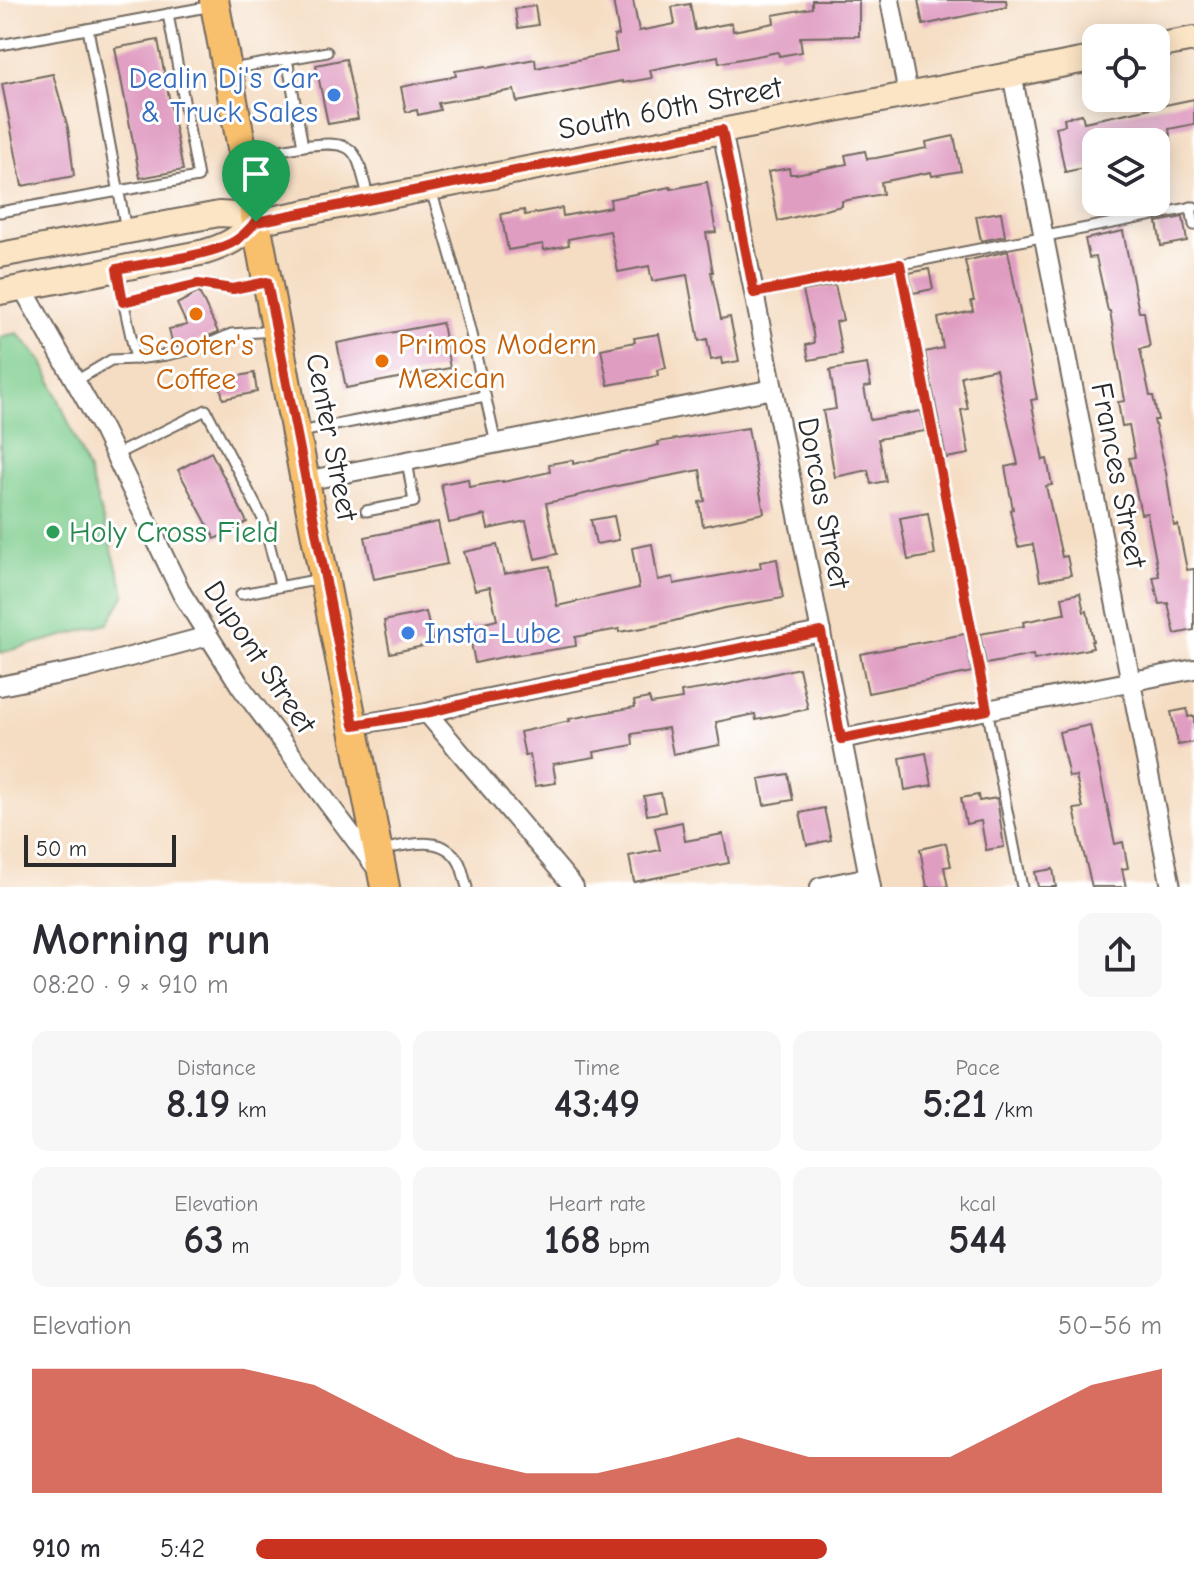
<!DOCTYPE html>
<html lang="en">
<head>
<meta charset="utf-8">
<style>
  :root { --surface:#fff; --page:#f7f7f7; --text:#2b2b33; --muted:#7c7c81; --accent:#c8321e }
  body { margin:0; font-family:"Comic Neue",sans-serif; background:var(--page); color:var(--text); height:100vh; display:flex; flex-direction:column; font-size:30px; white-space:nowrap }
  * { box-sizing:border-box; margin:0 }
  p { font-size:26px; color:var(--muted) }
  .icon { flex:none; width:44px; height:44px; fill:none; stroke:currentColor; stroke-width:2; stroke-linecap:round; stroke-linejoin:round }
  .map { position:relative; height:887px; overflow:hidden }
  .side { display:flex; flex-direction:column; background:var(--surface); flex:1 }
  .side>* { flex:none }
  .fabs { position:absolute; left:1082px; top:24px; display:grid; gap:16px }
  .fabs a { display:grid; place-items:center; width:88px; height:88px; border-radius:16px; background:var(--surface); box-shadow:0 4px 20px #0003; font-size:40px }
  .scale { position:absolute; left:24px; bottom:20px; width:152px; box-sizing:border-box; padding-left:8px; border:4px solid #2b2b2b; border-top:0; font-size:22px; line-height:28px; white-space:nowrap; color:#2b2b2b; -webkit-text-stroke:6px #fff; paint-order:stroke }
  .pin { position:absolute; display:grid; place-items:center; width:68px; height:68px; color:#fff; margin:-82px -34px; border-radius:50% 50% 50% 0; rotate:-45deg; box-shadow:0 0 8px #0007 }
  .pin .icon { rotate:45deg }
  .round { display:grid; place-items:center; flex:none; width:84px; height:84px; border-radius:16px; background:var(--page) }
  .head { display:flex; align-items:center; justify-content:space-between; height:136px; padding:0 32px }
  h1 { font-size:44px; font-weight:700; line-height:60px }
  .stats { display:grid; grid-template-columns:repeat(3,1fr); gap:12px; height:136px; padding:8px 32px }
  .stats div { display:grid; align-content:center; border-radius:16px; background:var(--page); text-align:center }
  .stats b { font-size:40px; font-weight:700 }
  .stats small { font-size:22px; font-weight:400 }
  .stats p { font-size:22px }
  .chart { height:224px; padding:16px 32px }
  .chart p { display:flex; justify-content:space-between }
  .chart svg { width:100%; height:144px; margin-top:8px; fill:var(--accent); opacity:.7 }
  ul { padding:0 32px; list-style:none; font-size:26px }
  li { display:grid; grid-template-columns:128px 96px 1fr; align-items:center; height:60px }
  li i { height:20px; border-radius:10px; background:var(--accent) }
  .map>svg:first-child { display:block }
  .green { fill:#7dcc8c; stroke:#547c5c; stroke-width:2 }
  .building { fill:#e09dc2 }
  .lines { fill:none; stroke-linecap:round; stroke-linejoin:round }
  .service-casing { stroke:#726960; stroke-width:13 }
  .minor-casing { stroke:#726960; stroke-width:22 }
  .secondary-casing { stroke:#726960; stroke-width:28 }
  .primary-casing { stroke:#726960; stroke-width:32 }
  .service { stroke:#fff; stroke-width:9 }
  .minor { stroke:#fff; stroke-width:18 }
  .secondary { stroke:#fce5c4; stroke-width:24 }
  .primary { stroke:#f8bf6c; stroke-width:28 }
  .route-casing { stroke:#fff; stroke-width:16 }
  .route { stroke:#c8321e; stroke-width:10 }
  .shop-dot { fill:#3f7fe0; stroke:#fff; stroke-width:3 }
  .food-dot { fill:#e8710a; stroke:#fff; stroke-width:3 }
  .leisure-dot { fill:#2e9e5b; stroke:#fff; stroke-width:3 }
  .labels { text-anchor:middle; stroke-width:6; stroke-linejoin:round; paint-order:stroke }
  .shop-label { font-size:30px; fill:#366cbe; stroke:#fff; text-anchor:end }
  .street-label { font-size:30px; fill:#2b2b2b; stroke:#fff }
  .food-label { font-size:30px; fill:#c56008; stroke:#fff; text-anchor:start }
  .leisure-label { font-size:30px; fill:#27864d; stroke:#fff; text-anchor:start }
</style>
</head>
<body>
<div class="map">
<svg width="1194" height="887" viewBox="0 0 1194 887">
  <rect width="100%" height="100%" fill="#fff"/>
  <filter id="ink" filterUnits="userSpaceOnUse"><feTurbulence type="fractalNoise" baseFrequency=".0125" numOctaves="2"/><feDisplacementMap in="SourceGraphic" scale="16" xChannelSelector="R" yChannelSelector="G"/><feConvolveMatrix kernelMatrix="1 2 1 2 8 2 1 2 1" color-interpolation-filters="sRGB"/></filter>
  <filter id="wash" filterUnits="userSpaceOnUse"><feTurbulence type="fractalNoise" baseFrequency=".006" numOctaves="4" result="noise"/><feDisplacementMap in="SourceGraphic" scale="32" xChannelSelector="R" yChannelSelector="G"/><feGaussianBlur stdDeviation="1.8" result="paint"/><feColorMatrix in="noise" values="0 0 0 0 0 0 0 0 0 0 0 0 0 0 0 0 0 1.4 0 .05"/><feComposite in="paint" operator="in"/></filter>
  <g filter="url(#wash)">
    <rect width="100%" height="100%" fill="#f5ddc3"/>
    <polygon class="green" points="17,333 43,362 88,469 125,594 108,624 0,653 0,337"/>
    <g id="blocks">
      <g class="building">
        <polygon points="613,0 633,0 639,31 675,24 672,7 690,4 695,30 732,23 733,31 774,23 773,15 812,8 812,0 859,0 859,36 800,37 802,52 779,56 778,52 719,63 718,56 650,70 652,78 623,83 622,81 517,102 514,90 438,103 440,110 418,115 417,110 406,112 401,87 456,76 455,71 486,66 487,68 535,59 536,68 617,52 614,36 619,35"/>
        <polygon points="918,0 1006,0 1007,7 923,25"/>
        <polygon points="535,6 538,25 518,28 515,9"/>
        <polygon points="158,40 183,170 140,178 115,48"/>
        <polygon points="346,59 358,119 328,124 316,65"/>
        <polygon points="53,74 68,128 74,176 22,186 2,84"/>
        <polygon points="1194,99 1194,124 1169,129 1171,142 1088,142 1093,166 1065,172 1056,127 1065,125 1064,118 1082,114 1084,122"/>
        <polygon points="954,136 961,171 932,176 931,172 881,182 883,194 842,201 842,206 778,221 768,172 789,168 790,174 796,174 847,164 845,155 865,151 867,159 876,158 927,148 926,142"/>
        <polygon points="707,182 716,232 706,233 713,272 711,272 721,319 730,317 739,361 722,364 721,358 711,360 707,339 699,341 687,275 652,281 649,266 618,272 610,231 568,239 569,245 544,250 543,244 508,250 501,214 524,210 525,215 562,208 563,216 611,207 610,199 670,187 671,189"/>
        <polygon points="1001,212 1005,236 981,241 976,216"/>
        <polygon points="1183,217 1187,241 1161,246 1157,222"/>
        <polygon points="1123,231 1139,312 1144,312 1150,347 1140,349 1150,396 1153,396 1158,420 1154,420 1166,472 1174,526 1178,525 1187,570 1194,569 1194,630 1175,634 1168,603 1159,604 1153,577 1159,576 1147,513 1141,514 1129,458 1135,457 1129,425 1122,426 1118,402 1125,401 1110,311 1108,311 1096,257 1089,258 1085,239"/>
        <polygon points="1008,251 1037,399 1031,400 1043,460 1047,459 1052,485 1046,486 1062,557 1067,556 1071,575 1040,581 1033,544 1018,547 1010,510 1013,509 1005,467 1018,464 996,369 961,376 968,409 961,410 969,454 946,458 925,352 943,348 938,318 973,311 971,301 974,301 965,261"/>
        <polygon points="929,269 933,289 913,293 909,273"/>
        <polygon points="835,285 843,320 836,322 842,354 809,360 806,345 814,343 813,333 803,291"/>
        <polygon points="199,292 218,332 197,341 173,346 169,329 187,325 177,304"/>
        <polygon points="442,323 450,368 346,388 337,343"/>
        <polygon points="659,334 666,368 657,370 658,376 608,385 601,349 635,342 634,338"/>
        <polygon points="867,364 871,386 864,387 870,420 921,411 925,431 878,439 886,481 871,484 868,470 835,477 823,411 836,409 830,370"/>
        <polygon points="254,373 257,392 223,399 219,380"/>
        <polygon points="748,428 764,513 703,526 699,502 705,501 700,470 617,486 576,496 576,497 546,503 557,554 535,559 526,521 488,529 485,515 449,523 441,484 468,479 469,487 503,481 503,482 550,472 549,464 573,460 573,464 659,445 658,442"/>
        <polygon points="211,452 247,522 215,539 178,470"/>
        <polygon points="928,513 935,555 908,560 900,518"/>
        <polygon points="614,516 619,540 596,544 591,520"/>
        <polygon points="438,522 447,564 374,579 365,537"/>
        <polygon points="652,544 658,580 673,577 674,584 761,568 760,562 777,559 783,598 725,608 654,626 619,632 619,629 575,637 576,646 512,656 512,655 475,663 468,627 497,620 490,587 475,590 464,552 497,545 504,574 550,566 557,606 639,588 632,548"/>
        <polygon points="1080,593 1084,612 1087,611 1093,641 1091,641 1093,648 1034,660 1033,655 986,664 980,634 1024,626 1023,622 1063,614 1065,614 1062,597"/>
        <polygon points="426,612 433,644 390,653 384,621"/>
        <polygon points="965,634 972,672 868,693 860,654"/>
        <polygon points="799,668 808,709 756,720 755,714 716,722 720,745 673,754 668,728 632,734 633,745 594,752 595,757 553,764 556,783 535,786 530,755 525,756 520,732 570,721 569,719 635,707 634,701 649,698 651,704 682,699 681,692 721,686"/>
        <polygon points="1187,709 1188,717 1194,716 1194,742 1178,745 1171,712"/>
        <polygon points="1090,725 1115,844 1123,842 1128,868 1122,869 1126,887 1092,887 1081,842 1074,809 1083,808 1076,776 1069,777 1059,732"/>
        <polygon points="926,753 932,785 905,790 900,758"/>
        <polygon points="788,774 793,800 764,805 759,779"/>
        <polygon points="661,793 665,812 647,815 644,796"/>
        <polygon points="978,795 979,801 997,798 1004,847 986,850 981,821 966,824 961,798"/>
        <polygon points="824,808 831,840 807,845 800,813"/>
        <polygon points="682,822 685,841 723,834 729,863 634,882 629,856 660,850 655,828"/>
        <polygon points="946,843 951,866 944,867 948,887 927,887 920,849"/>
        <polygon points="1053,869 1056,887 1038,887 1035,872"/>
      </g>
    </g>
  </g>
  <g filter="url(#ink)">
    <use href="#blocks" fill-opacity="0" stroke="#726960" stroke-width="2"/>
    <g class="lines">
      <defs>
        <g id="service">
          <polyline points="88,29 126,230"/>
          <polyline points="0,45 212,6"/>
          <path d="M287 59 303 146C360 139 355 150 369 199"/>
          <polyline points="231,69 327,52"/>
          <polyline points="248,156 303,146"/>
          <path d="M430 188C458 272 477 358 496 444"/>
          <polyline points="1191,207 1194,225"/>
          <polyline points="0,212 198,177 168,14"/>
          <polyline points="900,264 1022,887"/>
          <polyline points="117,273 136,359"/>
          <polyline points="754,293 1194,207"/>
          <polyline points="123,302 198,284 233,289 264,283"/>
          <polyline points="76,381 111,360 136,359 167,355 199,348 231,334 273,331"/>
          <polyline points="300,432 485,396"/>
          <polyline points="115,455 206,410 263,519 280,586"/>
          <polyline points="366,511 414,502 407,461"/>
          <polyline points="241,594 321,579"/>
          <path d="M381 850C407 845 443 833 459 862 463 869 464 879 467 887"/>
        </g>
        <g id="minor">
          <polyline points="890,0 908,94"/>
          <polyline points="1012,74 1171,887"/>
          <polyline points="722,130 871,887"/>
          <polyline points="22,287 103,430 182,594 241,687 378,870"/>
          <polyline points="305,481 773,389"/>
          <polyline points="0,686 85,669 208,636"/>
          <polyline points="427,713 574,887"/>
          <polyline points="354,725 427,713 479,700 821,632"/>
          <polyline points="841,739 1194,669"/>
          <polyline points="820,887 869,877"/>
        </g>
        <g id="secondary">
          <polyline points="1156,46 1194,39"/>
          <polyline points="0,255 219,214 236,215 256,222 1096,58"/>
          <path d="M0 292 205 252C228 245 238 239 256 222"/>
        </g>
        <polyline id="primary" points="214,0 305,481 385,887"/>
      </defs>
      <use href="#service" class="service-casing"/>
      <use href="#minor" class="minor-casing"/>
      <use href="#secondary" class="secondary-casing"/>
      <use href="#primary" class="primary-casing"/>
      <use href="#service" class="service"/>
      <use href="#minor" class="minor"/>
      <use href="#secondary" class="secondary"/>
      <use href="#primary" class="primary"/>
    </g>
  </g>
  <g class="lines" filter="url(#ink)">
    <defs>
      <path id="route" d="M722 130 754 293 900 264 987 710 841 739 821 632 479 700 427 713 354 725 267 282 233 289 198 284 123 302 117 269C147 263 215 256 238 239 244 235 250 228 256 222Z"/>
    </defs>
    <use href="#route" class="route-casing"/>
    <use href="#route" class="route"/>
  </g>
  <g class="shop-dot">
    <circle cx="334" cy="95" r="8"/>
    <circle cx="408" cy="633" r="8"/>
  </g>
  <g class="food-dot">
    <circle cx="196" cy="314" r="8"/>
    <circle cx="382" cy="361" r="8"/>
  </g>
  <circle class="leisure-dot" cx="53" cy="532" r="8"/>
  <g class="labels">
    <g class="shop-label">
      <text x="318" y="88">Dealin Dj's Car<tspan x="318" dy="34">&amp; Truck Sales</tspan></text>
      <text x="424" y="643" text-anchor="start">Insta-Lube</text>
    </g>
    <g class="street-label">
      <text transform="translate(670 108) rotate(-11)" y="10">South 60th Street</text>
      <text transform="translate(332 437) rotate(79)" y="10">Center Street</text>
      <text transform="translate(1119 475) rotate(79)" y="10">Frances Street</text>
      <text transform="translate(824 503) rotate(79)" y="10">Dorcas Street</text>
      <text transform="translate(260 657) rotate(56)" y="10">Dupont Street</text>
    </g>
    <g class="food-label">
      <text x="398" y="354">Primos Modern<tspan x="398" dy="34">Mexican</tspan></text>
      <text x="196" y="355" text-anchor="middle">Scooter's<tspan x="196" dy="34">Coffee</tspan></text>
    </g>
    <g class="leisure-label">
      <text x="69" y="542">Holy Cross Field</text>
    </g>
  </g>
</svg>
<div class="fabs">
<a><svg class="icon" aria-label="locate" viewBox="0 0 24 24"><circle cx="12" cy="12" r="6"/><path d="M12 2v4M12 18v4M2 12h4M18 12h4"/></svg></a>
<a><svg class="icon" aria-label="layers" viewBox="0 0 24 24"><path d="M12 4l9 5-9 5-9-5zM3 14l9 5 9-5"/></svg></a>
</div>
<div class="scale">50 m</div>
<div class="pin" style="left:256px;top:222px;background:#1e9e55"><svg class="icon" aria-label="arrive" viewBox="0 0 24 24"><path d="M6 21V4h12l-3 4 3 4H6"/></svg></div>
</div>
<section class="side">
<div class="head"><div><h1>Morning run</h1><p>08:20 · 9 × 910 m</p></div><a class="round"><svg class="icon" aria-label="share" viewBox="0 0 24 24"><path d="M12 15V3M7 8l5-5 5 5M5 13v7h14v-7"/></svg></a></div>
<div class="stats">
<div><p>Distance</p><b>8.19<small> km</small></b></div>
<div><p>Time</p><b>43:49</b></div>
<div><p>Pace</p><b>5:21<small> /km</small></b></div>
</div>
<div class="stats">
<div><p>Elevation</p><b>63<small> m</small></b></div>
<div><p>Heart rate</p><b>168<small> bpm</small></b></div>
<div><p>kcal</p><b>544</b></div>
</div>
<div class="chart"><p><span>Elevation</span>50–56 m</p>
<svg viewBox="0 0 160 44" preserveAspectRatio="none"><path d="M0 44V6L10 6L20 6L30 6L40 11L50 22L60 33L70 38L80 38L90 33L100 27L110 33L120 33L130 33L140 22L150 11L160 6V44z"/></svg>
</div>
<ul>
<li><b>910 m</b>5:42<i style="width:63%"></i></li>
</ul>
</section>
</body>
</html>
